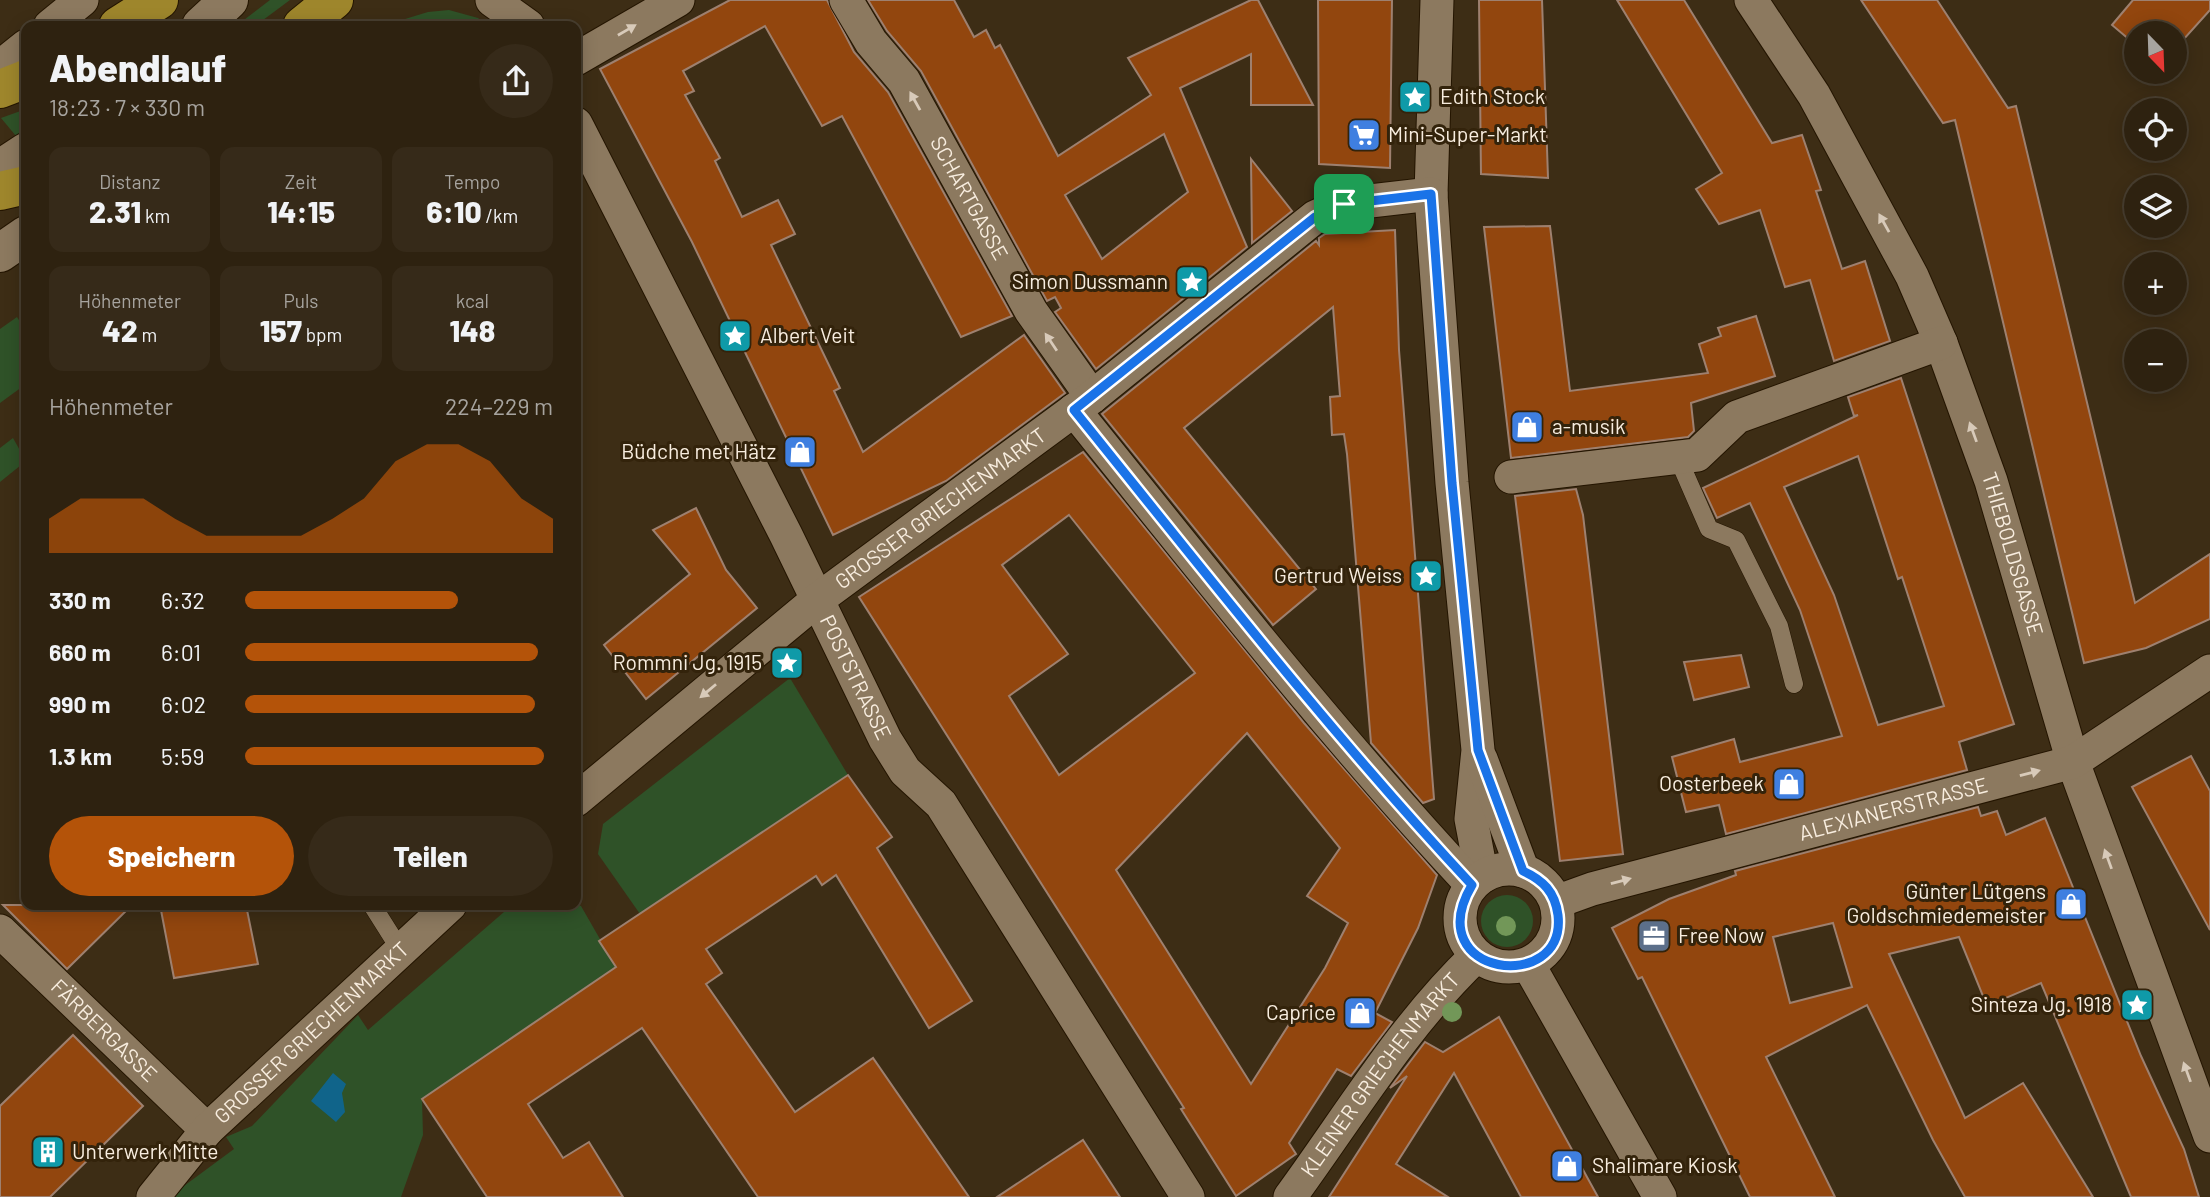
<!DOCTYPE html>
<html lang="de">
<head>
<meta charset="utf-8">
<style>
  :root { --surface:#2e2210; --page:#362a19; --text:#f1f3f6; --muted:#a7a49f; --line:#493f30; --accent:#b45309 }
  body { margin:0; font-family:Barlow,sans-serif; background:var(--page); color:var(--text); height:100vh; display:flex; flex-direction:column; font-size:26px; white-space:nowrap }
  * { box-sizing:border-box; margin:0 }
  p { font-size:23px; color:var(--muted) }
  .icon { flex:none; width:38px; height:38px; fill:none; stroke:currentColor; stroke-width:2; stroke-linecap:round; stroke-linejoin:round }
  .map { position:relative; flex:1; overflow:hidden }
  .drawer { position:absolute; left:21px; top:21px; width:560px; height:889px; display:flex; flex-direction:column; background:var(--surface); border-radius:14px; box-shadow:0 4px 18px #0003,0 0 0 2px var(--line) }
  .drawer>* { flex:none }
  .needle { width:46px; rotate:157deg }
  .controls { position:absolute; left:2124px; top:21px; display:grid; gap:14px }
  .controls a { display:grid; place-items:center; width:63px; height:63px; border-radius:50%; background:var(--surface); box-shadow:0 4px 18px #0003,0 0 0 2px var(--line); font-size:35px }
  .pin { position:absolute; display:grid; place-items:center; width:60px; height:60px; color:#fff; margin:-30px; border-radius:14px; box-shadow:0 4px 10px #0006 }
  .round { display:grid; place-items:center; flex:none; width:74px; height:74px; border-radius:37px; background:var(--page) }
  .summary { display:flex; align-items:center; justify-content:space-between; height:119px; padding:0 28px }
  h1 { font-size:38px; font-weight:800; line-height:52px }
  .figures { display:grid; grid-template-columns:repeat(3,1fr); gap:10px; height:119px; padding:7px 28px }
  .figures div { display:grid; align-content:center; border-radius:14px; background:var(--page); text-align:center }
  .figures b { font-size:30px; font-weight:800 }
  .figures small { font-size:19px; font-weight:400 }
  .figures p { font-size:19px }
  .chart { height:196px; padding:14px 28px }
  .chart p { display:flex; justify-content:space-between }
  .chart svg { width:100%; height:126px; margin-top:7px; fill:var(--accent); opacity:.7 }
  .primary-button { display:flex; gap:14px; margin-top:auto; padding:14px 28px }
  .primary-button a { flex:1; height:80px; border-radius:42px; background:var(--accent); color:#fff; font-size:28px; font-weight:800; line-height:80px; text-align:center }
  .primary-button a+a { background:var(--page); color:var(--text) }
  ul { padding:0 28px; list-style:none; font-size:23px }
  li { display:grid; grid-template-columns:112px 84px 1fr; align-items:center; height:52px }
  li i { height:18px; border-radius:9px; background:var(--accent) }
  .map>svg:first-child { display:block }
  .green { fill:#2f5228 }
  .water { fill:#10648a }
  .building { fill:#92460e; stroke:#9e806f; stroke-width:2; fill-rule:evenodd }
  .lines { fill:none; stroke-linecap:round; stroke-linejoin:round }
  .lane-casing { stroke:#241500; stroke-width:19 }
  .street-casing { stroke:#241500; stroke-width:35 }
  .secondary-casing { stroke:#241500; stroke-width:40 }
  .primary-casing { stroke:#241500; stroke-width:40 }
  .lane { stroke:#8c795f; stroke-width:18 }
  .street { stroke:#8c795f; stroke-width:33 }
  .secondary { stroke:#8c795f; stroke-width:38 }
  .primary { stroke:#9e862c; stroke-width:38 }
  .tree { fill:#729758 }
  .oneway { fill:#d8cab9 }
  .route-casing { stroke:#fff; stroke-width:14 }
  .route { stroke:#1a73e8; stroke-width:9 }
  .labels { text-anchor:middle; stroke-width:6; stroke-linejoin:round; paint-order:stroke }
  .poi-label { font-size:21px; fill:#f8eddf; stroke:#33230b; text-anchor:end }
  .street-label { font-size:21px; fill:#f8eddf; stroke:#33230b }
</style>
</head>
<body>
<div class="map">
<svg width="2210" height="1197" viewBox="0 0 2210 1197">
  <rect width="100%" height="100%" fill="#3d2d15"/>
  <g class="green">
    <polygon points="270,0 290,0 255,26 236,26"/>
    <polygon points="449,10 478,18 487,26 382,26 428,12"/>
    <polygon points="26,109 26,129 16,136 1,118"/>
    <polygon points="17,317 26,331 26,384 0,403 0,329"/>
    <polygon points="13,438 26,461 0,482 0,448"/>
    <polygon points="790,678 848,775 640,914 598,854 603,824"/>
    <circle cx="1507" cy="921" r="26"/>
    <polygon points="576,904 581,906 616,967 422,1099 423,1135 401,1197 169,1197 234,1149 226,1137 252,1126 358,1015 368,1030 512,905"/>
  </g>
  <polygon class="water" points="333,1073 346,1084 342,1093 345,1112 336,1122 311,1101"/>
  <g class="building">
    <polygon points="730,0 827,0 854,52 888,92 1012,316 961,337 842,116 822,126 765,26 683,71 694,91 685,95 720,158 715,161 742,217 778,200 795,234 771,245 840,388 834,391 863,452 1024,335 1065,393 946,481 833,535 692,242 600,69"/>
    <path d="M868 0H954L974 37 986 30 995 48 1000 45 1058 156 1151 95 1128 58 1251 0H1258L1313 105H1251V54L1180 88 1247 247 1096 369 1055 312 1061 308 1055 297 1047 301 921 71 887 31ZM1164 134 1188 192 1102 259 1065 195Z"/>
    <polygon points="1318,0 1392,0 1390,168 1319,164"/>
    <polygon points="1479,0 1542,0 1548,178 1481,174"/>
    <polygon points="1617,0 1684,0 1772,143 1802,135 1821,190 1816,191 1842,269 1865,261 1890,341 1834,361 1810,280 1785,287 1760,210 1719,224 1696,189 1722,173"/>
    <polygon points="1861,0 1937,0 2008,108 2016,106 2135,603 2210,554 2210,619 2146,648 2084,663 1955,120 1943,123"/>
    <polygon points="2133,0 2210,0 2210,10 2175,49 2175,33 2137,33 2137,46 2112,25"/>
    <polygon points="1251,159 1292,211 1252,243"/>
    <polygon points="1550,226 1570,391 1708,373 1699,344 1721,336 1718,328 1756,316 1775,376 1691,403 1694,431 1688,437 1511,458 1484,227"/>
    <polygon points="1395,230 1399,350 1434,799 1423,803 1371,743 1347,454 1344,434 1332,435 1330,397 1340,396 1333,307 1184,428 1316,589 1273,625 1102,414 1316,241 1319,245 1319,238 1325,234"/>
    <path d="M1901 378 2014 724 1959 742 1967 770 1726 834 1719 805 1686 812 1672 757 1734 739 1740 762 1842 736 1800 610 1750 503 1717 518 1703 488 1858 415 1854 416 1848 397ZM1858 456 1898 579 1902 577 1944 706 1878 725 1834 595 1784 487Z"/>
    <path d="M1083 452 1304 723 1437 875 1418 928 1375 1013 1392 1022 1351 1076 1337 1069 1289 1143 1296 1154 1236 1196 1181 1109 1184 1108 859 597ZM1069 515 1195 673 1059 775 1009 696 1068 654 1002 565ZM1247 733 1340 848 1307 896 1348 923 1325 968 1251 1084 1116 870Z"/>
    <polygon points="1576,489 1583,515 1623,854 1560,861 1515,496"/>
    <polygon points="696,508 726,570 757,608 646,699 604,645 690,574 653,530"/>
    <polygon points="1741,655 1749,687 1694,700 1684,662"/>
    <polygon points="2191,756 2210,791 2210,930 2132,787"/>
    <polygon points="848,775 892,837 877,848 972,1001 929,1028 836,875 822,885 816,876 706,949 722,973 706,984 795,1112 873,1058 969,1197 758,1197 642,1028 528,1104 563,1158 589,1142 623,1197 487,1197 422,1099 616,967 599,941"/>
    <path d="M1978 807 1981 816 1997 811 2006 835 2045 818 2141 1056 2184 1149 2199 1197H2131L2041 983 1987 1006 1959 937 1889 954 1965 1118 2023 1083 2093 1197H1965L1933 1140 1867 1005 1766 1057 1835 1197H1750L1642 977 1638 979 1612 928 1669 899 1736 875 1735 871ZM1833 923 1852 987 1790 1003 1773 937Z"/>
    <polygon points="3,905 132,905 67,969"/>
    <polygon points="160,905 246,905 258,964 174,978"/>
    <polygon points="1499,1017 1598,1197 1521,1197 1454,1073 1396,1164 1448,1197 1329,1197 1407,1076 1390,1088 1425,1042 1443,1052"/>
    <polygon points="73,1035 143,1106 50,1197 0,1197 0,1106"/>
    <polygon points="1083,1140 1120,1197 997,1197 1045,1165"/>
  </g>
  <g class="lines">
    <defs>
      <g id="lane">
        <polyline points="1678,458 1709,529 1736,540 1779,626 1794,684"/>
        <polyline points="372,905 401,951"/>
      </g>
      <g id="street">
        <polyline points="492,0 528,26"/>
        <path id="s1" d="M846 0 871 42 904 81 1031 311 1092 397"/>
        <polyline points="1437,0 1431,194 1434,240 1452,483 1478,750 1471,819 1482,877"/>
        <path id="s2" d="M1751 0 1814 95 1912 276 1941 343 1991 481 2073 762 2210 1136"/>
        <polyline points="50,26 82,0"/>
        <polyline points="576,59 678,0"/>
        <polyline points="0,67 26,46"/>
        <path id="s3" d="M576 124 786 535 885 739 905 771 941 804 1188 1197"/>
        <path d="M1074 410C1204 571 1331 734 1472 885"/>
        <polyline points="1511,477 1697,455 1737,417 1941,343"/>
        <polyline points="1481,759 1523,871"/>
        <path id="s4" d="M576 800 817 600 1092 397 1315 217 1344 204 1431 194"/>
        <circle cx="1509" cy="918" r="49"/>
        <path id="s5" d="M1556 902 1592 889 2073 762 2210 671"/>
        <path id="s6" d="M0 931 207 1130"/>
        <polyline points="1528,964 1660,1197"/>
        <path id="s7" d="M153 1197 207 1130 450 905"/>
        <path id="s8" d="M1290 1197C1350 1115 1402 1027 1476 956"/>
      </g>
      <g id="secondary">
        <polyline points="201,26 229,0"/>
        <polyline points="0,169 26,152"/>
        <polyline points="0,253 26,235"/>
      </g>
      <g id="primary">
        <polyline points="118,26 159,0"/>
        <polyline points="302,26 334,0"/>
        <polyline points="0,89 26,79"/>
        <polyline points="0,191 26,185"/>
      </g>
    </defs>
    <use href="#lane" class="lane-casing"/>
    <use href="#street" class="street-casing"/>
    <use href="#secondary" class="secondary-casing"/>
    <use href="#primary" class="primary-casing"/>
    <use href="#lane" class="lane"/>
    <use href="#street" class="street"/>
    <use href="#secondary" class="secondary"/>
    <use href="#primary" class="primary"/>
  </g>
  <g class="tree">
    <circle cx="1506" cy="926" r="10"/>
    <circle cx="1452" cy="1012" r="10"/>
  </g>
  <defs><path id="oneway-solid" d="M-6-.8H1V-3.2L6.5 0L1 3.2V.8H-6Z" transform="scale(1.75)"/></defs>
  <g class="oneway">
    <use href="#oneway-solid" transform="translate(627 30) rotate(-30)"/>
    <use href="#oneway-solid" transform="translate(915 101) rotate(-119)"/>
    <use href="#oneway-solid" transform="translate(1884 223) rotate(-119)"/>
    <use href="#oneway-solid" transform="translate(1051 342) rotate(-124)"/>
    <use href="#oneway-solid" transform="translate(1973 432) rotate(-110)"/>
    <use href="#oneway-solid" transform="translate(708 691) rotate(140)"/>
    <use href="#oneway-solid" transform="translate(2030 773) rotate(-15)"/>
    <use href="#oneway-solid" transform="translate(2108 859) rotate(-110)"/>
    <use href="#oneway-solid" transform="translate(1621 881) rotate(-15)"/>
    <use href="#oneway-solid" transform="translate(2187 1072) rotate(-110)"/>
  </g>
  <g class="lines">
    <defs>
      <path id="route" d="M1431 194 1452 483 1478 750 1523 871C1543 880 1555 892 1558 915 1567 995 1418 977 1472 885 1331 734 1204 571 1074 410L1315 217 1344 204Z"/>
    </defs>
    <use href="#route" class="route-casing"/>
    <use href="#route" class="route"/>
  </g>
  <defs>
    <symbol id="sight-square" viewBox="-11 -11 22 22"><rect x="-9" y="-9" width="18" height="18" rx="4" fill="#0f9aa8" stroke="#33230b"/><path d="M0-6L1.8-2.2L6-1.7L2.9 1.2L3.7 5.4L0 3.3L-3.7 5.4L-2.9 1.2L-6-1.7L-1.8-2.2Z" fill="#fff"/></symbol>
    <symbol id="supermarket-square" viewBox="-11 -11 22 22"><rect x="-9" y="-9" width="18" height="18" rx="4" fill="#3f7fe0" stroke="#33230b"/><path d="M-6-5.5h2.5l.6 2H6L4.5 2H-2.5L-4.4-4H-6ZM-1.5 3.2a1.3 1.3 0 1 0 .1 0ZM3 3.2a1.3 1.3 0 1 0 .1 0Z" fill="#fff"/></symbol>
    <symbol id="shop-square" viewBox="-11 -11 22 22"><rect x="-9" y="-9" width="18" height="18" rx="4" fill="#3f7fe0" stroke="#33230b"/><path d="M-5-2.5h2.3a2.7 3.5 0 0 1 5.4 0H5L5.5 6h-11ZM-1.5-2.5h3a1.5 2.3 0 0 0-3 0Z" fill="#fff"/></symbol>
    <symbol id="office-square" viewBox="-11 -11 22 22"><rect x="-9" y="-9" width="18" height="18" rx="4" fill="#5c6f8a" stroke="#33230b"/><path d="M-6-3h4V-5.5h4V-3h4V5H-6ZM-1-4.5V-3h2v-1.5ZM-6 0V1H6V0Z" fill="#fff"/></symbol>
    <symbol id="building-square" viewBox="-11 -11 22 22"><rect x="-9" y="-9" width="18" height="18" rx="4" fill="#0f9aa8" stroke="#33230b"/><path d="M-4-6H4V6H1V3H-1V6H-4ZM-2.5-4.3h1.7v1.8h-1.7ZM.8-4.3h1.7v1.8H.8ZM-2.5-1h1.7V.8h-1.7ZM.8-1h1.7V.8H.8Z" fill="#fff"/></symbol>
  </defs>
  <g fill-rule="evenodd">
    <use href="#sight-square" x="1396" y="78" width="38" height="38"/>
    <use href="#supermarket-square" x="1345" y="116" width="38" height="38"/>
    <use href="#sight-square" x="1173" y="263" width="38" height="38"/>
    <use href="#sight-square" x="716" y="317" width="38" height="38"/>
    <use href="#shop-square" x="1508" y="408" width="38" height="38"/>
    <use href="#shop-square" x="781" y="433" width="38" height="38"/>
    <use href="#sight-square" x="1407" y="557" width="38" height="38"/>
    <use href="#sight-square" x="768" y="644" width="38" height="38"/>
    <use href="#shop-square" x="1770" y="765" width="38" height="38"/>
    <use href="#shop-square" x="2052" y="885" width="38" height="38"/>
    <use href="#office-square" x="1635" y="917" width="38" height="38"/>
    <use href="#sight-square" x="2118" y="986" width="38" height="38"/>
    <use href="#shop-square" x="1341" y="994" width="38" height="38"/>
    <use href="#building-square" x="29" y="1133" width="38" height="38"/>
    <use href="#shop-square" x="1548" y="1147" width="38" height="38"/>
  </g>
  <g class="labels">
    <g class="poi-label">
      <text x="1440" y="104" text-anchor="start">Edith Stock</text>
      <text x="1388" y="142" text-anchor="start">Mini-Super-Markt</text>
      <text x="1168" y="289">Simon Dussmann</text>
      <text x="760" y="343" text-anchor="start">Albert Veit</text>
      <text x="1552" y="434" text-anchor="start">a-musik</text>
      <text x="776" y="459">Büdche met Hätz</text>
      <text x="1402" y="583">Gertrud Weiss</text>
      <text x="762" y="670">Rommni Jg. 1915</text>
      <text x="1764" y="791">Oosterbeek</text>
      <text x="2046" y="899">Günter Lütgens<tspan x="2046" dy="24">Goldschmiedemeister</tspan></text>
      <text x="1678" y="943" text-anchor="start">Free Now</text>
      <text x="2112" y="1012">Sinteza Jg. 1918</text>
      <text x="1336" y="1020">Caprice</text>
      <text x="72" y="1159" text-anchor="start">Unterwerk Mitte</text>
      <text x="1592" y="1173" text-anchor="start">Shalimare Kiosk</text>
    </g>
    <g class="street-label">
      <text dy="7" stroke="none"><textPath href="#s1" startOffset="234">SCHARTGASSE</textPath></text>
      <text dy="7" stroke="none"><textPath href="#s4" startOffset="467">GROSSER GRIECHENMARKT</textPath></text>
      <text dy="7" stroke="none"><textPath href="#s2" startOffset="616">THIEBOLDSGASSE</textPath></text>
      <text dy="7" stroke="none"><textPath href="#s3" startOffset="620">POSTSTRASSE</textPath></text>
      <text dy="7" stroke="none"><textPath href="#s5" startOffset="350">ALEXIANERSTRASSE</textPath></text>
      <text dy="7" stroke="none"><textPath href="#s6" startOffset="144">FÄRBERGASSE</textPath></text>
      <text dy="7" stroke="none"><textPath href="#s7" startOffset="229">GROSSER GRIECHENMARKT</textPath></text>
      <text dy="7" stroke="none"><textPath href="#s8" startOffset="152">KLEINER GRIECHENMARKT</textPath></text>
    </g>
  </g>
</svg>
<div class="controls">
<a><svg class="needle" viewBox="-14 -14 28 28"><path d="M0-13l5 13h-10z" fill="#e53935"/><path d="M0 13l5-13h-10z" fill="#a7a49f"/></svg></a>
<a><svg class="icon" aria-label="locate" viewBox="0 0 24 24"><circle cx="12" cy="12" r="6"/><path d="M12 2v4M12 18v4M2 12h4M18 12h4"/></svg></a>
<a><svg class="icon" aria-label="layers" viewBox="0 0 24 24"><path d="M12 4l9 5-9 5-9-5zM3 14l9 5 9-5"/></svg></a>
<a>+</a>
<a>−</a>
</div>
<div class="pin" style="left:1344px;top:204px;background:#1e9e55"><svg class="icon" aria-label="arrive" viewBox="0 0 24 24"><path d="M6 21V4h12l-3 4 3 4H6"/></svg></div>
<section class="drawer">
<div class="summary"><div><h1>Abendlauf</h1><p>18:23 · 7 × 330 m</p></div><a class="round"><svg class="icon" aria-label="share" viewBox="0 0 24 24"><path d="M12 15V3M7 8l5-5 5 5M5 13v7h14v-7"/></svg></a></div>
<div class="figures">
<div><p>Distanz</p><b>2.31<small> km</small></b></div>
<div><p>Zeit</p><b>14:15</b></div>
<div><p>Tempo</p><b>6:10<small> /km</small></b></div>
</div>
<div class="figures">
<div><p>Höhenmeter</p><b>42<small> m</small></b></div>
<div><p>Puls</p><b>157<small> bpm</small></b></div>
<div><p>kcal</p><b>148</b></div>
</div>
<div class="chart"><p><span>Höhenmeter</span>224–229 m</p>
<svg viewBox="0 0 160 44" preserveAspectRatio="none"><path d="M0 44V32L10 25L20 25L30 25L40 32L50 38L60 38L70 38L80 38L90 32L100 25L110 12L120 6L130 6L140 12L150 25L160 32V44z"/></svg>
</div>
<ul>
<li><b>330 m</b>6:32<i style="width:69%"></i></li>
<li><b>660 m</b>6:01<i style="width:95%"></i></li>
<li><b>990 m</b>6:02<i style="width:94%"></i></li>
<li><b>1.3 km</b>5:59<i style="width:97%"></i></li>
</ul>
<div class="primary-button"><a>Speichern</a><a>Teilen</a></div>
</section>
</div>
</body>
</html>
